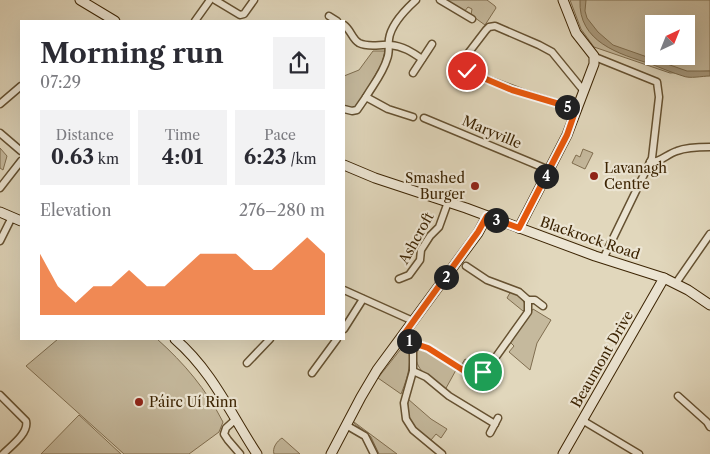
<!DOCTYPE html>
<html lang="en">
<head>
<meta charset="utf-8">
<style>
  :root { --surface:#fff; --page:#f2f2f3; --text:#2b2b33; --muted:#7c7c81; --accent:#ea580c }
  body { margin:0; font-family:"Libre Caslon Text",serif; background:var(--page); color:var(--text); height:100vh; display:flex; flex-direction:column; font-size:19px; white-space:nowrap }
  * { box-sizing:border-box; margin:0 }
  p { font-size:16px; color:var(--muted) }
  .icon { flex:none; width:28px; height:28px; fill:none; stroke:currentColor; stroke-width:2; stroke-linecap:round; stroke-linejoin:round }
  .map { position:relative; flex:1; overflow:hidden }
  .details { position:absolute; left:20px; top:20px; width:325px; height:320px; display:flex; flex-direction:column; background:var(--surface); border-radius:0px; box-shadow:0 5px 20px #0002 }
  .details>* { flex:none }
  .needle { width:32px; rotate:43deg }
  .controls { position:absolute; left:645px; top:15px; display:grid; gap:10px }
  .controls a { display:grid; place-items:center; width:50px; height:50px; border-radius:0px; background:var(--surface); box-shadow:0 5px 20px #0002; font-size:25px }
  .pin { position:absolute; display:grid; place-items:center; width:42px; height:42px; color:#fff; margin:-21px; border:2px solid #fff; border-radius:50%; box-shadow:0 1px 5px #0007 }
  .km { position:absolute; width:25px; height:25px; margin:-12px; border-radius:50%; background:#222; color:#fff; font-size:14px; line-height:25px; text-align:center }
  .round { display:grid; place-items:center; flex:none; width:52px; height:52px; border-radius:0px; background:var(--page) }
  .head { display:flex; align-items:center; justify-content:space-between; height:85px; padding:0 20px }
  h1 { font-size:28px; font-weight:700; line-height:38px }
  .stats { display:grid; grid-template-columns:repeat(3,1fr); gap:8px; height:85px; padding:5px 20px }
  .stats div { display:grid; align-content:center; border-radius:0px; background:var(--page); text-align:center }
  .stats b { font-size:21px; font-weight:700 }
  .stats small { font-size:14px; font-weight:400 }
  .stats p { font-size:14px }
  .chart { height:140px; padding:10px 20px }
  .chart p { display:flex; justify-content:space-between }
  .chart svg { width:100%; height:90px; margin-top:5px; fill:var(--accent); opacity:.7 }
  .map>svg:first-child { display:block }
  .green { fill:#c5b99d; stroke:#806e50; fill-rule:evenodd }
  .water { fill:#a99a7d; stroke:#7d6b4c }
  .lines { fill:none; stroke-linecap:round; stroke-linejoin:round }
  .street-casing { stroke:#655131; stroke-width:9 }
  .secondary-casing { stroke:#3c2403; stroke-width:11 }
  .street { stroke:#ece5d3; stroke-width:6 }
  .secondary { stroke:#ece5d3; stroke-width:9 }
  .route-casing { stroke:#fff; stroke-width:10 }
  .route { stroke:#ea580c; stroke-width:6 }
  .poi-dot { fill:#8f2418; stroke:#ece5d3; stroke-width:2 }
  .labels { text-anchor:middle; stroke-width:4.5; stroke-linejoin:round; paint-order:stroke }
  .street-label { font-size:14px; fill:#3c2403; stroke:#ece5d3 }
  .poi-label { font-size:14px; fill:#3c2403; stroke:#ece5d3; text-anchor:start }
</style>
</head>
<body>
<div class="map">
<svg width="710" height="454" viewBox="0 0 710 454">
  <rect width="100%" height="100%" fill="#e1d7bc"/>
  <filter id="stains"><feTurbulence type="fractalNoise" baseFrequency=".004" numOctaves="4"/><feColorMatrix values="0 0 0 0 .2 0 0 0 0 .09 0 0 0 0 .02 0 0 0 .5 -.17"/></filter>
  <radialGradient id="worn" r=".72"><stop offset=".6" stop-color="#630" stop-opacity="0"/><stop offset="1" stop-color="#630" stop-opacity=".3"/></radialGradient>
  <g class="green">
    <polygon points="445,0 487,0 495,6 496,8 485,25 471,15 472,9 468,7 464,12"/>
    <path d="M570 0H710V71L670 73 594 47 581 29ZM654 24H686V56H654Z"/>
    <polygon points="373,51 385,51 382,63 357,107 353,108 344,105 344,76 359,70"/>
    <polygon points="0,148 7,156 3,170 0,168"/>
    <polygon points="583,149 593,153 585,169 572,163 576,155 580,157"/>
    <path d="M511 291C519 295 526 300 525 309L523 311 507 298Z"/>
    <polygon points="533,309 551,320 537,343 530,370 509,352 514,346 510,342"/>
    <path d="M58 339H157C184 363 206 389 223 422L219 432 189 454H124L26 366Z"/>
    <path d="M406 344C414 359 407 379 401 394L378 378 400 350Z"/>
    <path d="M422 348 456 370 445 390C433 380 411 369 417 351Z"/>
    <path d="M465 359 482 367C474 371 469 368 462 364Z"/>
    <path d="M408 399 431 419 447 429 441 438 436 434 431 440C413 426 407 423 408 399Z"/>
    <polygon points="79,415 121,454 41,454"/>
    <polygon points="354,422 397,454 379,454 371,437 354,423"/>
    <path d="M282 438 300 454H274C272 448 277 441 282 438Z"/>
  </g>
  <path class="water" d="M580 0H586L585 11 587 18 598 32 613 45 687 71H710V76C702 76 690 79 683 76 673 73 661 68 651 64 619 54 578 42 580 0Z"/>
  <g class="lines">
    <defs>
      <g id="street">
        <polyline points="215,0 240,15 244,14 254,0"/>
        <polyline points="440,0 472,19"/>
        <polyline points="329,16 337,21"/>
        <polyline points="195,21 210,0"/>
        <path d="M344 25C351 30 352 39 359 43 369 48 380 44 390 45 403 46 412 52 422 59"/>
        <polyline points="595,57 657,82 659,97 652,158 603,259"/>
        <polyline points="413,73 432,44"/>
        <path d="M366 97C373 85 383 73 387 59 390 52 388 46 389 39 391 24 405 10 416 0"/>
        <polyline points="0,104 21,86"/>
        <polyline points="344,109 352,111 357,110 366,97 388,109 413,117"/>
        <polyline points="576,109 523,93 470,73 464,68 463,60 486,30 489,27 495,26 539,45 552,52 583,90"/>
        <polyline points="424,118 549,170"/>
        <polyline points="0,133 21,151"/>
        <path d="M650 162C660 163 667 154 677 151 687 147 699 147 710 147"/>
        <polyline points="0,188 21,161"/>
        <polyline points="0,241 12,217"/>
        <polyline points="466,266 487,280 519,292 528,300 535,300 543,306"/>
        <polyline points="399,279 409,275 420,260 421,250 430,236 439,227 448,202"/>
        <polyline points="676,283 710,234"/>
        <polyline points="344,290 413,321"/>
        <polyline points="344,329 363,299"/>
        <polyline points="402,337 413,343 428,348 466,372 478,373 488,368 528,312 528,300"/>
        <polyline points="413,343 413,371 404,403 406,419 413,430 442,454"/>
        <polyline points="247,363 270,339"/>
        <polyline points="413,371 426,377 449,396 495,424"/>
        <polyline points="312,373 337,339"/>
        <path d="M0 395 26 421C29 433 11 446 3 454"/>
        <polyline points="678,396 707,422 710,427"/>
        <polyline points="236,419 226,428 224,434 228,440 240,454"/>
        <polyline points="582,420 639,454"/>
        <polyline points="346,425 365,436 374,454"/>
        <polyline points="490,433 498,418"/>
      </g>
      <g id="secondary">
        <polyline points="80,0 115,21"/>
        <polyline points="344,165 375,178 466,208 595,256 664,278 688,290 710,305"/>
        <polyline points="0,212 21,221"/>
        <polyline points="519,228 567,135 594,64 594,56 576,33 563,0"/>
        <path d="M175 339C213 372 230 413 257 454"/>
        <polyline points="331,454 361,397 377,370 478,233 487,216"/>
        <polyline points="563,454 664,278"/>
      </g>
    </defs>
    <use href="#street" class="street-casing"/>
    <use href="#secondary" class="secondary-casing"/>
    <use href="#street" class="street"/>
    <use href="#secondary" class="secondary"/>
  </g>
  <g class="lines">
    <defs>
      <polyline id="route" points="467,71 512,90 576,109 567,135 519,228 487,216 478,232 402,337 413,343 428,348 466,372 476,374 483,372"/>
    </defs>
    <use href="#route" class="route-casing"/>
    <use href="#route" class="route"/>
  </g>
  <g class="poi-dot">
    <circle cx="594" cy="176" r="5"/>
    <circle cx="475" cy="186" r="5"/>
    <circle cx="139" cy="402" r="5"/>
  </g>
  <g class="labels">
    <g class="street-label">
      <text transform="translate(492 132) rotate(23)" y="5">Maryville</text>
      <text transform="translate(416 238) rotate(-61)" y="5">Ashcroft</text>
      <text transform="translate(590 238) rotate(19)" y="5">Blackrock Road</text>
      <text transform="translate(602 359) rotate(-60)" y="5">Beaumont Drive</text>
    </g>
    <g class="poi-label">
      <text x="604" y="173">Lavanagh<tspan x="604" dy="16">Centre</tspan></text>
      <text x="465" y="183" text-anchor="end">Smashed<tspan x="465" dy="16">Burger</tspan></text>
      <text x="149" y="407">Páirc Uí Rinn</text>
    </g>
  </g>
  <rect width="100%" height="100%" filter="url(#stains)"/>
  <rect width="100%" height="100%" fill="url(#worn)"/>
</svg>
<div class="controls">
<a><svg class="needle" viewBox="-14 -14 28 28"><path d="M0-13l5 13h-10z" fill="#e53935"/><path d="M0 13l5-13h-10z" fill="#7c7c81"/></svg></a>
</div>
<div class="pin" style="left:483px;top:372px;background:#1e9e55"><svg class="icon" aria-label="arrive" viewBox="0 0 24 24"><path d="M6 21V4h12l-3 4 3 4H6"/></svg></div>
<div class="pin" style="left:467px;top:71px;background:#d93025"><svg class="icon" aria-label="check" viewBox="0 0 24 24"><path d="M5 12l5 5 9-10"/></svg></div>
<b class="km" style="left:409px;top:341px">1</b>
<b class="km" style="left:446px;top:277px">2</b>
<b class="km" style="left:496px;top:220px">3</b>
<b class="km" style="left:546px;top:176px">4</b>
<b class="km" style="left:567px;top:107px">5</b>
<section class="details">
<div class="head"><div><h1>Morning run</h1><p>07:29</p></div><a class="round"><svg class="icon" aria-label="share" viewBox="0 0 24 24"><path d="M12 15V3M7 8l5-5 5 5M5 13v7h14v-7"/></svg></a></div>
<div class="stats">
<div><p>Distance</p><b>0.63<small> km</small></b></div>
<div><p>Time</p><b>4:01</b></div>
<div><p>Pace</p><b>6:23<small> /km</small></b></div>
</div>
<div class="chart"><p><span>Elevation</span>276–280 m</p>
<svg viewBox="0 0 160 44" preserveAspectRatio="none"><path d="M0 44V14L10 30L20 38L30 30L40 30L50 22L60 30L70 30L80 22L90 14L100 14L110 14L120 22L130 22L140 14L150 6L160 14V44z"/></svg>
</div>
</section>
</div>
</body>
</html>
